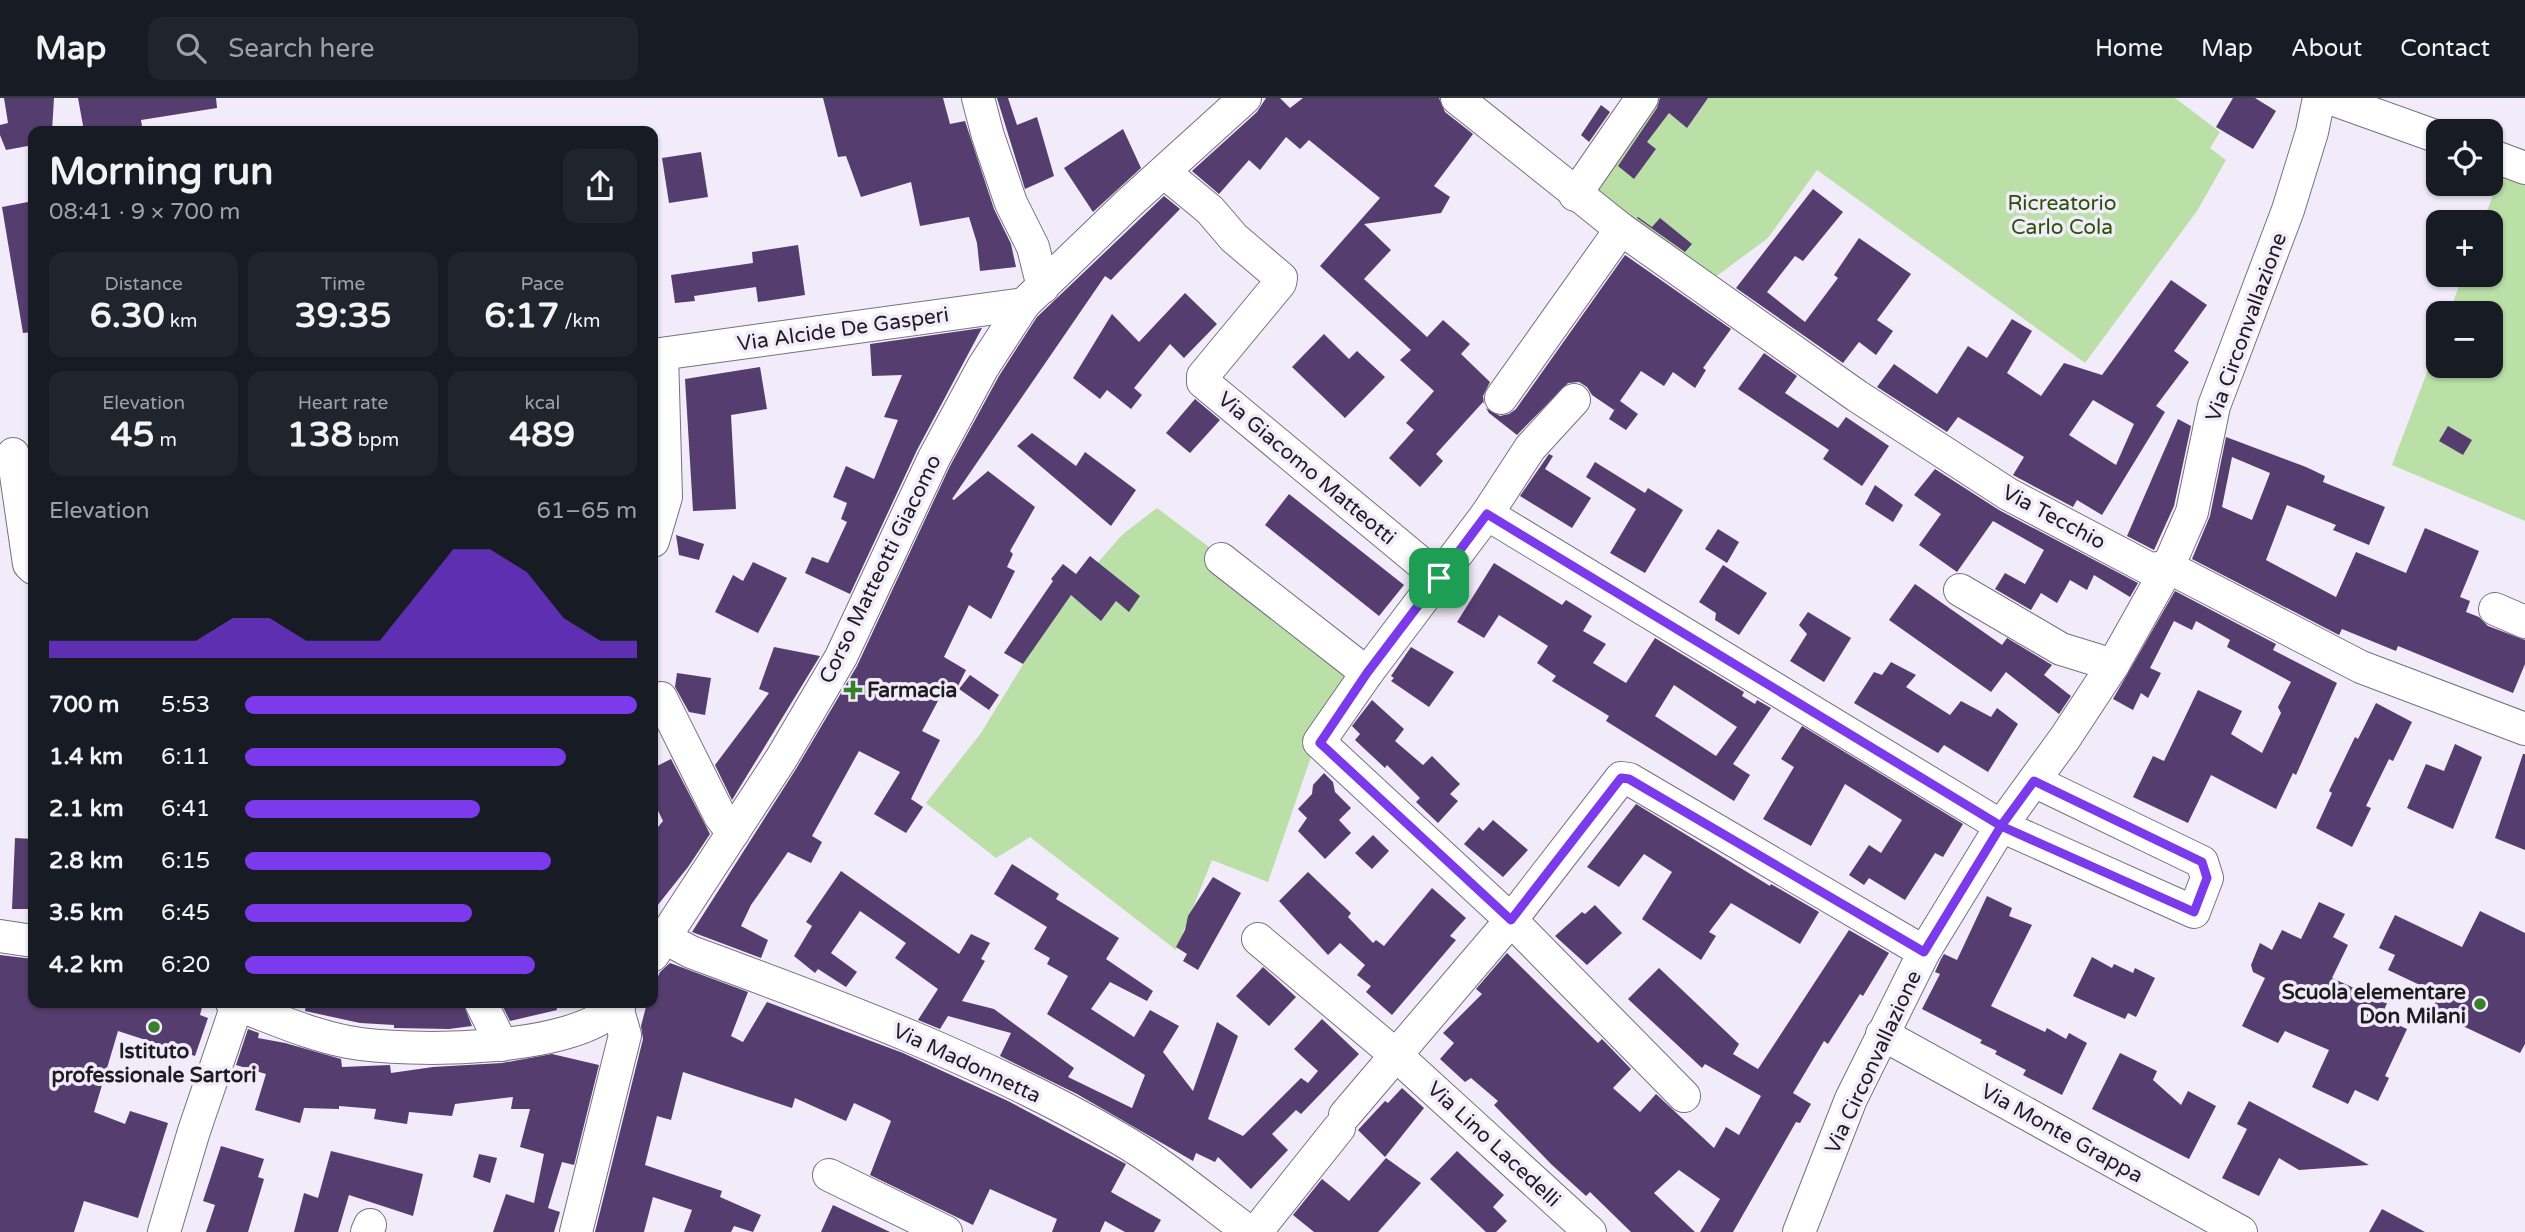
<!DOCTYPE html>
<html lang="en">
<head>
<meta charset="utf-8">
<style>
  :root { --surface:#171b24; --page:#20242c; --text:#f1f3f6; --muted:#9ea1a6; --line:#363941; --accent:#7c3aed }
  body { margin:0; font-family:"Varela Round",sans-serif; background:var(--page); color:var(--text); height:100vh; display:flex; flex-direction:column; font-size:26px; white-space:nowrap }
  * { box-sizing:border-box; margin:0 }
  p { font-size:23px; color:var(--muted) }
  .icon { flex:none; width:38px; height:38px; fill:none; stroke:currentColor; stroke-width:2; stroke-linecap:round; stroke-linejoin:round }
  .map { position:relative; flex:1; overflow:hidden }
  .drawer { position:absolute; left:28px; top:28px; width:630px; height:882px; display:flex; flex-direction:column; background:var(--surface); border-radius:14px; box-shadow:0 2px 5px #0004 }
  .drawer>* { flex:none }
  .buttons { position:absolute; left:2426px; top:21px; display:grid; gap:14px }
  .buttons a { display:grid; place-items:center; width:77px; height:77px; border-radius:14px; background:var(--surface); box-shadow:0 2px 5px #0004; font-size:35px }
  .pin { position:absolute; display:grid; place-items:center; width:60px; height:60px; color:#fff; margin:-30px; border-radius:14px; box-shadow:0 4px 10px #0006 }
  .round { display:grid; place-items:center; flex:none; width:74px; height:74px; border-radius:14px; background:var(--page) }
  .head { display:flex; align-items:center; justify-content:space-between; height:119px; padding:0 21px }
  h1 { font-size:38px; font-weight:700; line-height:52px }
  .figures { display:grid; grid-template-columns:repeat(3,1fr); gap:10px; height:119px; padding:7px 21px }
  .figures div { display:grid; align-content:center; border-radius:14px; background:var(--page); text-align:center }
  .figures b { font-size:35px; font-weight:700 }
  .figures small { font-size:19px; font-weight:400 }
  .figures p { font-size:19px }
  .chart { height:196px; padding:14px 21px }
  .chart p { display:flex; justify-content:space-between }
  .chart svg { width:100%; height:126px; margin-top:7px; fill:var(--accent); opacity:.7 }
  ul { padding:0 21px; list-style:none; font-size:23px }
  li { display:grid; grid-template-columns:112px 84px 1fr; align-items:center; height:52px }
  li i { height:18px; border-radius:9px; background:var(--accent) }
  header { display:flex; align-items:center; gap:42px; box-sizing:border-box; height:98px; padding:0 35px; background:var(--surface); border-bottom:2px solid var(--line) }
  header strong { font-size:33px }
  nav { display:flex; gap:38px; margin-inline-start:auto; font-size:24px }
  .search { width:490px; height:63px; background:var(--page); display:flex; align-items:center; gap:18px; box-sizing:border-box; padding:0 24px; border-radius:14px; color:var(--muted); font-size:26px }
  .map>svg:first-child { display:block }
  .green { fill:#bae0a7 }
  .building { fill:#563d70; fill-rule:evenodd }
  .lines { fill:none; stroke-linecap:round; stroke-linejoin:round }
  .minor-casing { stroke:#77717f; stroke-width:34 }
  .minor { stroke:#fff; stroke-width:32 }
  .route-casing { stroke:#fff; stroke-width:14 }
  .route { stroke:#7c3aed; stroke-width:9 }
  .poi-dot { fill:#368129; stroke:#f2ebfa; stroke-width:2.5 }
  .labels { text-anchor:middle; stroke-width:7; stroke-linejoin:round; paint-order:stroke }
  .park-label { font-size:21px; fill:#265300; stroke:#f2ebfa }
  .street-label { font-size:21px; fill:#1e1c21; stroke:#f2ebfa }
  .poi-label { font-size:21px; font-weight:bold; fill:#1e1c21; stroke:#f2ebfa; text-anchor:start }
</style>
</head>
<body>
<header>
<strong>Map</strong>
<div class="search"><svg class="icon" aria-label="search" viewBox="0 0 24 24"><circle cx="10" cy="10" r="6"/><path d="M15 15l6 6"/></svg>Search here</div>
<nav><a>Home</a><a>Map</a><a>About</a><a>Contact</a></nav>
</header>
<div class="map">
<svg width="2525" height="1134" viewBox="0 0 2525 1134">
  <rect width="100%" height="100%" fill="#f2ebfa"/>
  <g class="green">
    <polygon points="1629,0 2175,0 2220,34 2210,50 2226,62 2197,113 2085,265 1817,72 1768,140 1710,183 1569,79"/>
    <polygon points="2500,78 2525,87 2525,423 2392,367 2438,245 2438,268 2490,268 2490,215 2449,215 2463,177 2490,177 2490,124 2483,124"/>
    <polygon points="1157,410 1356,559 1345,583 1301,645 1312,656 1268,784 1212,762 1176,852 1030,739 996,760 926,705 981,635 1059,508 1123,436"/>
  </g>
  <g class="building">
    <polygon points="4,0 54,0 52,33 33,33 33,47 6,52 0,37 0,27 8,25"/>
    <polygon points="78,0 216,0 217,10 141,22 142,28 84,33"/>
    <polygon points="823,0 943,0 950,26 965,23 994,111 1011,146 1016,169 980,173 977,145 969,119 920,128 911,84 861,99 846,58 838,59"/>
    <polygon points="997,0 1008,0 1017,27 1037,19 1054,78 1025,91"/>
    <polygon points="1266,0 1280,0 1290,10 1303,0 1439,0 1445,14 1473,36 1434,88 1450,99 1441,115 1364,126 1391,152 1364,181 1427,239 1443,222 1470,246 1461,256 1490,284 1483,298 1484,306 1483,304 1436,356 1443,363 1420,389 1389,360 1414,332 1406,325 1434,293 1400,262 1411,252 1320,168 1380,100 1309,42 1300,51 1286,39 1260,72 1249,62 1219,96 1192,73 1257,14"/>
    <polygon points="1660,0 1708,0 1687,30 1669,15 1647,44 1656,51 1634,81 1618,68 1657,10"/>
    <polygon points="2233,0 2255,0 2276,13 2253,51 2216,29"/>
    <polygon points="1601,7 1610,14 1589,44 1581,37"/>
    <polygon points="1123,31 1141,70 1093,114 1064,70"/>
    <polygon points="701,54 708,99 669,105 662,60"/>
    <polygon points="1813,91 1843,114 1803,163 1795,158 1767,194 1805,224 1838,180 1834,177 1859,140 1911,176 1877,222 1893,233 1876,257 1859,244 1843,265 1736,190"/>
    <polygon points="1164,98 1180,111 1111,182 1105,178 952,401 954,402 988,373 1035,409 1010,453 1013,456 1007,469 1015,473 991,521 969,507 944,559 966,572 957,590 948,584 922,633 940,642 911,701 923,709 906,735 874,716 900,674 859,653 812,738 822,744 811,765 788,754 751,807 741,828 768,842 761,860 692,834 796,671 857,568 950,368 999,278 1037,219"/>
    <polygon points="33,103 33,234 23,235 2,109"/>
    <polygon points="1638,119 1652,129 1660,120 1692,146 1685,154 1637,120"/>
    <polygon points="798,147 805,197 758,204 756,189 694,198 695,203 675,205 671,177 753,165 752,154"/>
    <polygon points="1625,157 1731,231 1703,270 1706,272 1695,290 1673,274 1664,288 1641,273 1620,303 1638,316 1626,332 1609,321 1616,309 1614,312 1592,297 1587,289 1579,284 1568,285 1517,337 1489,315 1486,310 1500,318 1509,316 1516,311"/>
    <path d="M2171 182 2207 207 2174 253 2189 264 2156 308 2165 314 2102 417 2077 402 2073 409 2013 377 2024 359 1958 319 1947 334 1877 289 1894 266 1937 296 1968 248 1987 260 2012 221 2032 233 2007 275 2041 298 2064 265 2102 277ZM2093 302 2134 326 2116 367 2069 337Z"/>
    <polygon points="1185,195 1217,226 1184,260 1170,246 1134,290 1142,297 1131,311 1107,292 1100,301 1073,280 1112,216 1139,244"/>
    <polygon points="982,230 917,352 850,496 805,475 812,459 828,465 847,424 841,421 847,405 833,399 846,368 874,381 898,322 884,319 902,277 872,278 870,246"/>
    <polygon points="1324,236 1349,261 1357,253 1385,279 1345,320 1292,269"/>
    <polygon points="1764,255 1797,278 1785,295 1838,330 1846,319 1889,348 1862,388 1823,361 1829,352 1738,291"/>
    <polygon points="760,269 767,311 731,317 736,411 693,413 685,281"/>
    <polygon points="1195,301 1220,322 1190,355 1166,335"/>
    <polygon points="2178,321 2191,328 2174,408 2154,452 2127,438"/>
    <polygon points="2448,328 2472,342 2463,357 2439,343"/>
    <polygon points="1032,335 1076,368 1085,354 1136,392 1111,428 1017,348"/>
    <path d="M2226 339 2306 369 2325 378 2323 384 2385 409 2369 447 2333 432 2336 427 2287 407 2266 462 2336 499 2356 454 2406 475 2425 430 2479 453 2460 499 2470 503 2466 514 2479 519 2488 528 2525 542V566L2513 595 2398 548 2396 553 2342 531 2339 537 2192 461 2210 418ZM2232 359 2270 375 2252 422 2222 409Z"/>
    <polygon points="1549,356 1553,358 1545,371 1591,400 1572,430 1520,398"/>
    <polygon points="1595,364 1645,395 1648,390 1683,412 1645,475 1610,455 1636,411 1586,379"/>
    <polygon points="1935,371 1999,412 2138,485 2130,499 2094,477 2087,492 2070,482 2057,505 2041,495 2031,512 1995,491 2005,475 2025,486 2044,452 1993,423 1957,474 1919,447 1941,416 1914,397"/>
    <polygon points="1875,387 1903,407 1893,424 1865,406"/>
    <polygon points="1289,396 1404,487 1379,518 1265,427"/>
    <polygon points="1718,431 1739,444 1727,465 1705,451"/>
    <polygon points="676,437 704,446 699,462 679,457"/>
    <polygon points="1090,458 1140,498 1129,514 1116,503 1101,523 1071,497 1023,566 1004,555 1053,483 1051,481 1063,466 1076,476"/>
    <polygon points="753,464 787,480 758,535 715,514 733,477 743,483"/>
    <path d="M1494 465 1562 507 1566 502 1592 518 1583 533 1606 546 1593 565 1626 585 1655 540 1744 594 1742 598 1755 606 1757 602 1771 610 1733 666 1750 677 1734 703 1606 623 1609 618 1552 583 1556 578 1537 565 1548 548 1499 517 1484 540 1457 524ZM1674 587 1737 629 1716 658 1655 618Z"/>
    <polygon points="1723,467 1767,495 1739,537 1715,522 1716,515 1699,504"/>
    <polygon points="1915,486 2002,547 2007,540 2052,567 2044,577 2071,598 2059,616 2006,574 1991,594 1889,522"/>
    <polygon points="2175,493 2276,546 2273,552 2337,585 2296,677 2293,675 2276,711 2211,677 2188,725 2133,699 2153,658 2164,663 2198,592 2242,613 2231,636 2262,655 2281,615 2278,609 2291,584 2227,549 2230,542 2196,523 2192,532 2174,523 2150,570 2161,575 2148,600 2141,595 2133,612 2113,601"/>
    <polygon points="1808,514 1851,540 1824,584 1790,563 1807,536 1799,527"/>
    <polygon points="774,549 820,558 732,702 715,667 769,595 759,591"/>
    <polygon points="1411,549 1454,574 1429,609 1391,583 1394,580 1391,578"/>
    <polygon points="1891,564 1916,577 1906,589 1950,617 1961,603 1991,619 1997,610 2018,626 1988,674 1944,647 1938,655 1854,605 1874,574 1882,577"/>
    <polygon points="677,575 711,580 705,617 689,614 675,589"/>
    <polygon points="970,577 999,597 989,612 959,591"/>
    <polygon points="1372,602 1404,631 1395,643 1423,667 1432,658 1460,686 1450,696 1458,703 1438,725 1416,704 1420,700 1387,667 1385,670 1355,642 1360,636 1352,628"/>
    <polygon points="2376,605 2412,624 2393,663 2389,661 2366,708 2371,710 2352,749 2316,730 2332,695 2329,693 2355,639 2358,641"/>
    <polygon points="1802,628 1963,726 1943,759 1935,755 1905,802 1869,780 1864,787 1849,777 1869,747 1881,755 1902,722 1845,686 1811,748 1763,721 1794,669 1781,661"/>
    <polygon points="2455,646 2482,659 2453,731 2407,710 2426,666 2444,673"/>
    <polygon points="2523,656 2525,656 2525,752 2495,740"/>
    <polygon points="671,661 710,736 688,769 653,813 653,735 663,723 653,702 653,670"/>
    <polygon points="1324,675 1333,684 1335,694 1351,710 1339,722 1351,735 1325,761 1298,733 1307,720 1298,711 1312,696 1313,687"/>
    <polygon points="1636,706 1770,788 1771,786 1819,814 1800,846 1731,805 1709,834 1716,838 1701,862 1642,821 1672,774 1644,756 1619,789 1587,769"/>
    <polygon points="1493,722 1528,752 1503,779 1464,746 1479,729 1483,733"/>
    <polygon points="1373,737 1389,753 1372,771 1355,755"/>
    <polygon points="15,740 33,741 33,811 12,811"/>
    <polygon points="1012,766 1059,796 1056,801 1119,840 1106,861 1153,893 1147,903 1110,884 1091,911 1134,939 1150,912 1179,928 1163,954 1193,993 1217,924 1238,938 1208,1021 1243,1038 1301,980 1308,985 1318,973 1294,951 1322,921 1359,956 1301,1016 1296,1012 1272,1036 1288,1052 1251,1091 1218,1059 1215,1064 1196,1055 1193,1063 1077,996 1000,958 1011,935 948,918 940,931 918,922 938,891 895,860 906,845 860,813 831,855 857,874 846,889 818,871 815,875 794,858 812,828 806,824 841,773 959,856 971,836 990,845 981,861 985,863 962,903 994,911 1074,970 1068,979 1132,1010 1145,977 1047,916 1068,878 1047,866 1050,860 1034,851 1047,829 994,796"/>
    <polygon points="1308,774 1351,815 1348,819 1373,845 1376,842 1384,848 1432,790 1466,820 1450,838 1456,842 1392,917 1366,894 1371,888 1357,877 1365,867 1340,845 1328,857 1279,803"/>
    <polygon points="1213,779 1241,795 1198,872 1183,863 1187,856 1176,849 1185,832 1188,818"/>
    <polygon points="1987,798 2012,810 2009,818 2032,827 1991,908 2045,934 2047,930 2066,941 2069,935 2087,945 2062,997 2023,977 2026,972 1995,956 1997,953 1980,945 1982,942 1922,911 1940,876 1935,874 1941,861 1944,856 1957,862"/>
    <polygon points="2319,804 2345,816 2333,839 2348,847 2332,880 2387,905 2381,919 2407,931 2385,978 2389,980 2378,1003 2355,992 2348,1006 2312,989 2329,952 2285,933 2278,945 2242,928 2265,880 2253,874 2251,867 2260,845 2272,852 2282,832 2301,841"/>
    <polygon points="1595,807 1622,835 1587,867 1555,838 1582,814 1585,816"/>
    <polygon points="2480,813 2525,835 2525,946 2520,955 2431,913 2439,896 2388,872 2395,857 2379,850 2395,817 2462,849"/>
    <polygon points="1849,832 1889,855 1863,898 1860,896 1828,946 1824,943 1793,995 1811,1006 1800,1025 1796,1024 1733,1134 1700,1134 1720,1101 1679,1072 1654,1095 1695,1134 1631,1134 1590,1094 1586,1098 1551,1066 1494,1007 1498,1003 1471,980 1465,984 1440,961 1454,945 1443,935 1482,896 1476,891 1507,855 1598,945 1602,941 1631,971 1613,990 1640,1014 1656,996 1714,1050 1726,1029 1739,1037 1761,998 1705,966 1702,970 1628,901 1659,870 1739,946 1733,956 1758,971"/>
    <polygon points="0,857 33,861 33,905 203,905 200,917 208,920 195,958 118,933 94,1014 125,1026 130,1013 168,1025 138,1120 84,1103 74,1134 0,1134"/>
    <polygon points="2092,859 2112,870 2114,866 2133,875 2135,870 2155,880 2136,919 2128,915 2125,921 2073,898"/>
    <polygon points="670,865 748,894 731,938 743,944 767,904 903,955 1008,1003 1126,1066 1111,1094 1161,1122 1154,1134 1125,1134 1105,1123 1100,1134 1052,1134 1057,1121 990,1091 973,1127 870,1077 891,1023 884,1019 854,1005 846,1023 795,1000 792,1010 683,974 671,1022 657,1018 645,1067 722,1093 720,1099 761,1117 753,1134 734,1128 731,1134 684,1134 692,1112 653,1099 644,1134 595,1134 643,941 641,928 647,905 653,905 653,890 660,874"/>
    <polygon points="1263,869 1296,899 1269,928 1236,898"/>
    <polygon points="306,905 463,905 472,928 449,931 394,930 394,927 360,925 305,913"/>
    <polygon points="501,905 556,905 557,912 510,923"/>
    <polygon points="248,931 259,935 258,940 285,945 341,961 342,969 390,967 391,975 433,969 502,965 552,956 599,967 574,1067 562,1064 548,1110 560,1114 554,1134 493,1134 506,1096 534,1105 544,1056 520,1049 530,1011 511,1011 513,999 455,1006 452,1018 409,1014 407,1026 374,1021 376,1011 339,1008 339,1011 304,1010 300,1025 255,1012 266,976 236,967"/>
    <polygon points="2120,955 2157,973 2153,982 2181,1007 2188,993 2216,1008 2189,1061 2092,1011"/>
    <polygon points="1402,990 1424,1010 1385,1059 1358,1032 1385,1003 1388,1005"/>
    <polygon points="2249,1003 2342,1052 2369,1067 2299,1072 2279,1060 2259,1098 2222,1080 2247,1031 2237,1026"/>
    <polygon points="221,1048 264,1061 258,1079 264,1081 248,1134 206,1134 215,1107 203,1103"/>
    <polygon points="331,1053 423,1076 413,1118 349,1097 338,1134 294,1134 304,1095 318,1100"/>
    <polygon points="1457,1053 1504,1097 1493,1109 1507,1123 1496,1134 1486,1134 1430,1081"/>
    <polygon points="479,1056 497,1060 490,1085 473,1079"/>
    <polygon points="1386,1060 1421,1085 1378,1134 1314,1134 1293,1117 1322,1081 1349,1103"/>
    <polygon points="833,1107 890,1134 821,1134"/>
    <polygon points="2382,1111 2425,1134 2369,1134"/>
  </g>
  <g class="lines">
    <defs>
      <g id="minor">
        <polyline points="978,0 988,38 1011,105 1033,149 1043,189"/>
        <polyline points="1457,0 1621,131 1857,298 2008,396 2150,471 2168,469 2361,569 2525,631"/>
        <polyline points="2329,0 2438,39"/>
        <polyline points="2490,57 2525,70"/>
        <polyline points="1164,74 1210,112 1234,140 1281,180 1280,185 1203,278 1203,284 1439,480"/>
        <polyline points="1575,97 1642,0"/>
        <polyline points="653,257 1024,206"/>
        <polyline points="1501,300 1621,131"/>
        <polyline points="13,356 29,466 33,470"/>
        <polyline points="1487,416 1530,350 1574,302"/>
        <polyline points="653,443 666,399 662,256"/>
        <polyline points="1221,461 1367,575"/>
        <polyline points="1960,492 2061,551 2113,567"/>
        <polyline points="2495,511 2525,524"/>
        <polyline points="661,600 720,718 733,735"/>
        <polyline points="0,838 33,843"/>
        <path d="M663 839 691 854C838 908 984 962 1120 1041 1165 1067 1207 1103 1249 1134"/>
        <polyline points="1258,841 1397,958 1590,1134"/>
        <polyline points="653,857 781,661 841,559 934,360 983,269 1024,206 1129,105 1245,0"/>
        <path d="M232 905C271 919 307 936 348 944 408 955 579 955 620 905"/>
        <polyline points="481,905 502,947"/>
        <polyline points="1882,936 2241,1134"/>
        <polyline points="1684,998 1511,822 1319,644 1367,575 1487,416 2001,728 2194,814 2207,780 2202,764 2034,683"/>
        <polyline points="1345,1017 1511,822 1621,680 1629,681 1924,854"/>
        <polyline points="829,1077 946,1134"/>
        <polyline points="164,1134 194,1033 237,907"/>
        <polyline points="367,1134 370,1127"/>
        <polyline points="576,1134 625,937 617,909"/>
        <polyline points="1256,1134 1339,1030"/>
        <polyline points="1799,1134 1851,1001 1924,854 2001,728 2065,640 2113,567 2168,469 2192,414 2214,308 2288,112 2312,34 2319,0"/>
      </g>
    </defs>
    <use href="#minor" class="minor-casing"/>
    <use href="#minor" class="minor"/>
  </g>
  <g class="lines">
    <defs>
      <polyline id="route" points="1439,480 1367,575 1320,645 1511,822 1621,680 1629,681 1924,854 2001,728 2194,814 2207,780 2202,764 2034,683 2001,728 1487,416 1439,480"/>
    </defs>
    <use href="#route" class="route-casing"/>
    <use href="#route" class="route"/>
  </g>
  <g class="poi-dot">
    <path d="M849.5 581.5h7v7h7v7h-7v7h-7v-7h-7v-7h7z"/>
    <circle cx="2480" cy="906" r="7"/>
    <circle cx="154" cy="929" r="7"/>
  </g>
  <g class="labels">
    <g class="park-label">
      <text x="2062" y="112">Ricreatorio<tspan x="2062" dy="24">Carlo Cola</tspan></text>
    </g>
    <g class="street-label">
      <text transform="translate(2246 229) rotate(-70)" y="7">Via Circonvallazione</text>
      <text transform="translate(843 231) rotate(-8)" y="7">Via Alcide De Gasperi</text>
      <text transform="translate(1307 370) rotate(40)" y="7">Via Giacomo Matteotti</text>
      <text transform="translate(2054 419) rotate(28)" y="7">Via Tecchio</text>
      <text transform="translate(880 471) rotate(-64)" y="7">Corso Matteotti Giacomo</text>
      <text transform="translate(1873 964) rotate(-65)" y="7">Via Circonvallazione</text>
      <text transform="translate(967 965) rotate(25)" y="7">Via Madonnetta</text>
      <text transform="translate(2062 1035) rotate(29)" y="7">Via Monte Grappa</text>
      <text transform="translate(1494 1046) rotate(43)" y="7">Via Lino Lacedelli</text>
    </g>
    <g class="poi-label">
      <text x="867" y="599">Farmacia</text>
      <text x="2466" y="901" text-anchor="end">Scuola elementare<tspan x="2466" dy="24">Don Milani</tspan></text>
      <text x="154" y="960" text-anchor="middle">Istituto<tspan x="154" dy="24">professionale Sartori</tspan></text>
    </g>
  </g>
</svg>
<div class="buttons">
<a><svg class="icon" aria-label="locate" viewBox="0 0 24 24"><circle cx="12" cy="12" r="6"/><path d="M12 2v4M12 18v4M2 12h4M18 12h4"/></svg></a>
<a>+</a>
<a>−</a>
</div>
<div class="pin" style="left:1439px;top:480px;background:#1e9e55"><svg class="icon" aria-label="arrive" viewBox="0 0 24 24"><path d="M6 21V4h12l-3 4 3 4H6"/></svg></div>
<section class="drawer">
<div class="head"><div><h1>Morning run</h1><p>08:41 · 9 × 700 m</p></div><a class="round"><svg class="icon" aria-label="share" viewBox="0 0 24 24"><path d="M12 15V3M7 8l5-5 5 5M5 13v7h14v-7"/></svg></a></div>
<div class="figures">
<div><p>Distance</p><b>6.30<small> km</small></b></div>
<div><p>Time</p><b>39:35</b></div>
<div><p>Pace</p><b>6:17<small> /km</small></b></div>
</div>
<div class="figures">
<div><p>Elevation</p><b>45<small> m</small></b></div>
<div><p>Heart rate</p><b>138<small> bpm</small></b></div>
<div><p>kcal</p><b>489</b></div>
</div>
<div class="chart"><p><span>Elevation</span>61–65 m</p>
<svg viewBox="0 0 160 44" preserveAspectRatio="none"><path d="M0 44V38L10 38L20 38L30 38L40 38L50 30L60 30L70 38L80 38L90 38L100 22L110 6L120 6L130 14L140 30L150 38L160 38V44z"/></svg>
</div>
<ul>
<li><b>700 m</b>5:53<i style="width:100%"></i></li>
<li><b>1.4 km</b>6:11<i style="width:82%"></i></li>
<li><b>2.1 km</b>6:41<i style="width:60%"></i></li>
<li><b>2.8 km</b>6:15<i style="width:78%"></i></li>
<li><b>3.5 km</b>6:45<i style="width:58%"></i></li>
<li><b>4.2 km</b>6:20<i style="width:74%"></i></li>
</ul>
</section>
</div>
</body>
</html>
